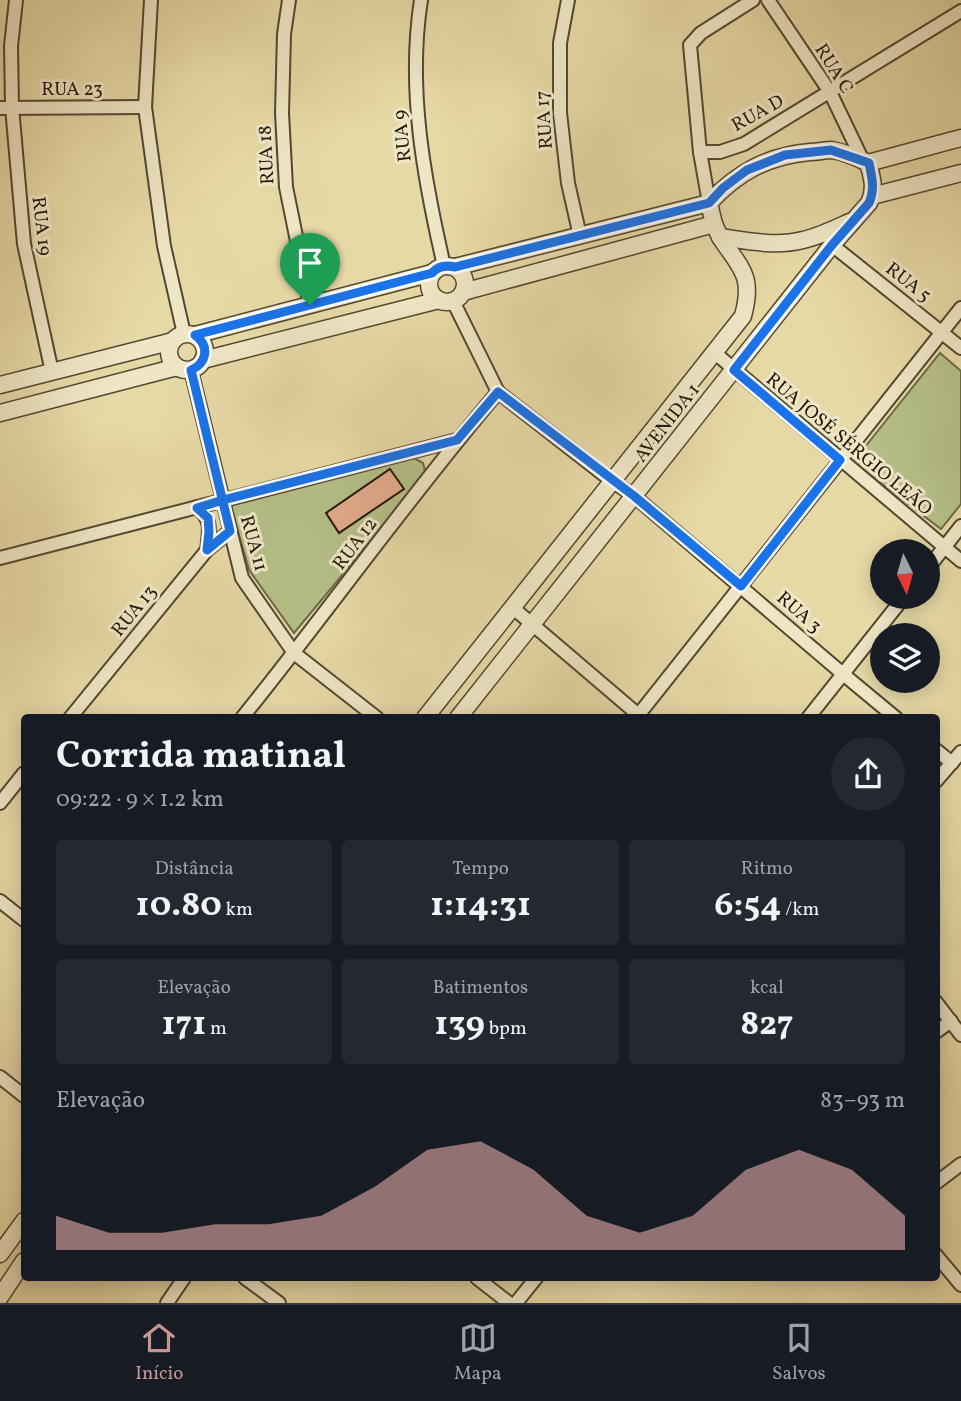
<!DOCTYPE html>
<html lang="pt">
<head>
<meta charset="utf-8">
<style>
  :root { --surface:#171b24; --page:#242831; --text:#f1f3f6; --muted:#9ea1a6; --line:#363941; --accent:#c59692 }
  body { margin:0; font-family:Vollkorn,serif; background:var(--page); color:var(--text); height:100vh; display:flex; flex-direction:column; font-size:26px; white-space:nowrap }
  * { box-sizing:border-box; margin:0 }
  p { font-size:23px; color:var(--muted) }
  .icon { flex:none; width:38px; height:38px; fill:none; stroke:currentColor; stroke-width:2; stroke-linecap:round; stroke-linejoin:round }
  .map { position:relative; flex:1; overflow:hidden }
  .sheet { position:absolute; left:21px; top:714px; width:919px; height:567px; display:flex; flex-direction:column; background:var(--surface); border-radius:7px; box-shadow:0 4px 18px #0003 }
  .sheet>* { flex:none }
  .needle { width:46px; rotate:175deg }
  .buttons { position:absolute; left:870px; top:539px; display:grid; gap:14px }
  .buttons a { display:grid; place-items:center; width:70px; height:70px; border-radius:50%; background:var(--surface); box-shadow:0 4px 18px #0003; font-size:35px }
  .pin { position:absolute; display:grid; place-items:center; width:60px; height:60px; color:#fff; margin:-72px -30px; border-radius:50% 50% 50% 0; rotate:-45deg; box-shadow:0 0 7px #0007 }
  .pin .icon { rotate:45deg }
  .round { display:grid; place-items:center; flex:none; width:74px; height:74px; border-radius:37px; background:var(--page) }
  .headline { display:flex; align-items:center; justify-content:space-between; height:119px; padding:0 35px }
  h1 { font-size:38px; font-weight:700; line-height:52px }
  .metrics { display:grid; grid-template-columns:repeat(3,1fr); gap:10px; height:119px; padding:7px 35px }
  .metrics div { display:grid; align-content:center; border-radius:7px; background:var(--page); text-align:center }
  .metrics b { font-size:35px; font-weight:700 }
  .metrics small { font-size:19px; font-weight:400 }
  .metrics p { font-size:19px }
  .chart { height:196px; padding:14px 35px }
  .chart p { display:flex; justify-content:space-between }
  .chart svg { width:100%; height:126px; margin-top:7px; fill:var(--accent); opacity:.7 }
  .menu { display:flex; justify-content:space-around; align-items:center; height:98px; border-top:2px solid var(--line); background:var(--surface); font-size:19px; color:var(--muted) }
  .menu a { display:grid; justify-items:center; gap:4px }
  .menu .selected { color:var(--accent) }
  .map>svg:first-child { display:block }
  .green { fill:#b5bf87; stroke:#6c6c48; stroke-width:2 }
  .building { fill:#e4ac8e; stroke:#22180a; stroke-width:2 }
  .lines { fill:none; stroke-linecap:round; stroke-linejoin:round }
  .minor-casing { stroke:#534831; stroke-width:16 }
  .tertiary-casing { stroke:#534831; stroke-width:19 }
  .minor { stroke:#efe6c5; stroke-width:12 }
  .tertiary { stroke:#efe6c5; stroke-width:16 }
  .route-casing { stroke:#fff; stroke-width:14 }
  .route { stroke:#1a73e8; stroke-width:9 }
  .labels { text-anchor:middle; stroke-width:6; stroke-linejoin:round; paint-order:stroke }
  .street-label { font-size:19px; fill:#22180a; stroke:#efe6c5 }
</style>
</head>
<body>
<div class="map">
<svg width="961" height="1303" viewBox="0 0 961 1303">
  <rect width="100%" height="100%" fill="#e7d9a6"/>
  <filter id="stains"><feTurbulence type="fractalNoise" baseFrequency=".00286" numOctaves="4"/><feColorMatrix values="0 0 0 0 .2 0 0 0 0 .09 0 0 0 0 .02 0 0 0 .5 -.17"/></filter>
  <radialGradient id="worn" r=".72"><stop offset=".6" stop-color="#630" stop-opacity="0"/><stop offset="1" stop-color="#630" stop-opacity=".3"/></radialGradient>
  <g class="green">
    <polygon points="940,353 961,371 961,504 941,529 853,462"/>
    <polygon points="412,457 423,463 425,471 422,479 294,633 249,570 230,504"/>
  </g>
  <polygon class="building" points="390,469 404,489 339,533 326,513"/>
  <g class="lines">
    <defs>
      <g id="minor">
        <polyline points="16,0 11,46 12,107 24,244 52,372"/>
        <polyline points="151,0 145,107 164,246 184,334"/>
        <polyline points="289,0 284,34 282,113 286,187 310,305"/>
        <path d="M421 0C407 89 424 179 444 266"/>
        <polyline points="568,0 560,43 560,113 568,183 580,236"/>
        <polyline points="768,0 830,92 863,161"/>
        <polyline points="0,108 145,107"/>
        <polyline points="700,152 720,152 744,144 961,11"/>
        <polyline points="709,203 700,152 690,45 701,33 753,0"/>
        <polyline points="832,245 961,348"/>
        <polyline points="453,301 498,392 612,481 634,496 843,674 896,718"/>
        <polyline points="715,353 961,561"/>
        <polyline points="191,370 242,578 294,653 377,718"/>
        <path d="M197 507C213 520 209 531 207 550"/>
        <polyline points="0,558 457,440"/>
        <polyline points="928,568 961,526"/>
        <polyline points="512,607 642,718"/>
        <polyline points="70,718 207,550 230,531"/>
        <path d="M242 718C329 610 409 497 498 392"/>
        <polyline points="636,718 961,308"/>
        <polyline points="808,718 904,597"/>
        <polyline points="936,750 952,763"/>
        <polyline points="936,781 961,752"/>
        <polyline points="0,803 24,773"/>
        <polyline points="0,901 24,920"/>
        <polyline points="936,1002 961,1035"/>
        <polyline points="936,1032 951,1021"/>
        <polyline points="0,1077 24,1096"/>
        <polyline points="936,1183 961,1164"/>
        <polyline points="936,1255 961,1285"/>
        <polyline points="245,1278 279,1303"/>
        <polyline points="477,1278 509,1303"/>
        <polyline points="167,1303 184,1278"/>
        <polyline points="516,1303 536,1278"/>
      </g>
      <g id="tertiary">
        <polyline points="868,163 961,138"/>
        <polyline points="872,196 961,173"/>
        <circle cx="447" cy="284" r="18"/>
        <polyline points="455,267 709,203"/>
        <polyline points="463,292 714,224"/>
        <circle cx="187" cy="352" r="18"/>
        <polyline points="195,335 432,273"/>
        <polyline points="203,360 439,300"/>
        <polyline points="0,385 173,341"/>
        <polyline points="0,413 177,367"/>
        <path d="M425 718 743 316C754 275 741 269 720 237"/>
        <path d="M458 718 832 245 869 203C876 189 872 177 868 163 858 158 844 152 832 150 825 150 817 152 810 152 767 156 738 172 709 203L714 224 720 237C747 241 776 247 803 240 821 236 838 227 854 220"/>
        <polyline points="0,1254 24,1221"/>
        <polyline points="0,1297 24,1261"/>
      </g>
    </defs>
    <use href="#minor" class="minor-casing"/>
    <use href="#tertiary" class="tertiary-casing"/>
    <use href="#minor" class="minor"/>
    <use href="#tertiary" class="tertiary"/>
  </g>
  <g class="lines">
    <defs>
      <path id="route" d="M310 305 195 335C210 346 207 363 191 370L230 531 207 550 209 532 208 518 197 508 223 500 457 440 498 392 634 496 741 586 840 460 734 370 832 245 869 203C875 190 872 177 869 163L831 150 785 155 747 170 723 188 709 203 455 267C446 265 438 266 432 273L310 305"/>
    </defs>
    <use href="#route" class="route-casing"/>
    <use href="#route" class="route"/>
  </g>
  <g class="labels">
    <g class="street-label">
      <text transform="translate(835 68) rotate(58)" y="7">RUA C</text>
      <text x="72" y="95">RUA 23</text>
      <text transform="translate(757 112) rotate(-29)" y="7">RUA D</text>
      <text transform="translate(543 120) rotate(-94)" y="7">RUA 17</text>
      <text transform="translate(401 136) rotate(-96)" y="7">RUA 9</text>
      <text transform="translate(265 155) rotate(-93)" y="7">RUA 18</text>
      <text transform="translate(43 226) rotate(83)" y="7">RUA 19</text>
      <text transform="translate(909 281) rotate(38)" y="7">RUA 5</text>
      <text transform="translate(666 422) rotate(-52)" y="7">AVENIDA 1</text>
      <text transform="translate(850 443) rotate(40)" y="7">RUA JOSÉ SÉRGIO LEÃO</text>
      <text transform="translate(255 543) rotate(74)" y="7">RUA 11</text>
      <text transform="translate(354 543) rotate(-53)" y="7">RUA 12</text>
      <text transform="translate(133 610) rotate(-51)" y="7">RUA 13</text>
      <text transform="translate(800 611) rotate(41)" y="7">RUA 3</text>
    </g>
  </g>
  <rect width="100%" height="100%" filter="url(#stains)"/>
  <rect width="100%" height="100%" fill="url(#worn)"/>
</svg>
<div class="buttons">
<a><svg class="needle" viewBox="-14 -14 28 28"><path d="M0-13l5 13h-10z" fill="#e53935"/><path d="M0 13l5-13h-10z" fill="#9ea1a6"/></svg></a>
<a><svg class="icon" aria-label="layers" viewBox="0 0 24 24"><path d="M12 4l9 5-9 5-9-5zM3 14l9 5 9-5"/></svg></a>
</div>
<div class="pin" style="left:310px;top:305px;background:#1e9e55"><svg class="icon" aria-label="arrive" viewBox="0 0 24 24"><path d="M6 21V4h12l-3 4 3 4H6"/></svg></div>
<section class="sheet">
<div class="headline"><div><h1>Corrida matinal</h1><p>09:22 · 9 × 1.2 km</p></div><a class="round"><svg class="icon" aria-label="share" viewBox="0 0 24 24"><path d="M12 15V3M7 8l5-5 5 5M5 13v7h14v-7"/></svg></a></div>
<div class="metrics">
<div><p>Distância</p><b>10.80<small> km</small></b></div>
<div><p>Tempo</p><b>1:14:31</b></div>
<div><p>Ritmo</p><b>6:54<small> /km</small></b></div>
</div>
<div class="metrics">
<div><p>Elevação</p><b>171<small> m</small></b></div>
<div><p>Batimentos</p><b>139<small> bpm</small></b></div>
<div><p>kcal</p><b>827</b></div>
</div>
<div class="chart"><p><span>Elevação</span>83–93 m</p>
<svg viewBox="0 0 160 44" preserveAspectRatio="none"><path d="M0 44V32L10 38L20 38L30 35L40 35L50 32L60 22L70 9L80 6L90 16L100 32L110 38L120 32L130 16L140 9L150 16L160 32V44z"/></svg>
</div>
</section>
</div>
<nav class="menu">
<a class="selected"><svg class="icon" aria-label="home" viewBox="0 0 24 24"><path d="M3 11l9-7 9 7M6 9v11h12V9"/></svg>Início</a>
<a><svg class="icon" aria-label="map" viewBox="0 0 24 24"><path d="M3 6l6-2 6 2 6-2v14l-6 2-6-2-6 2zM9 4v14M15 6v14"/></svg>Mapa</a>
<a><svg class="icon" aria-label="saved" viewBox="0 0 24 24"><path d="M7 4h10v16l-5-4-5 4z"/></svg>Salvos</a>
</nav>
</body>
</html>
